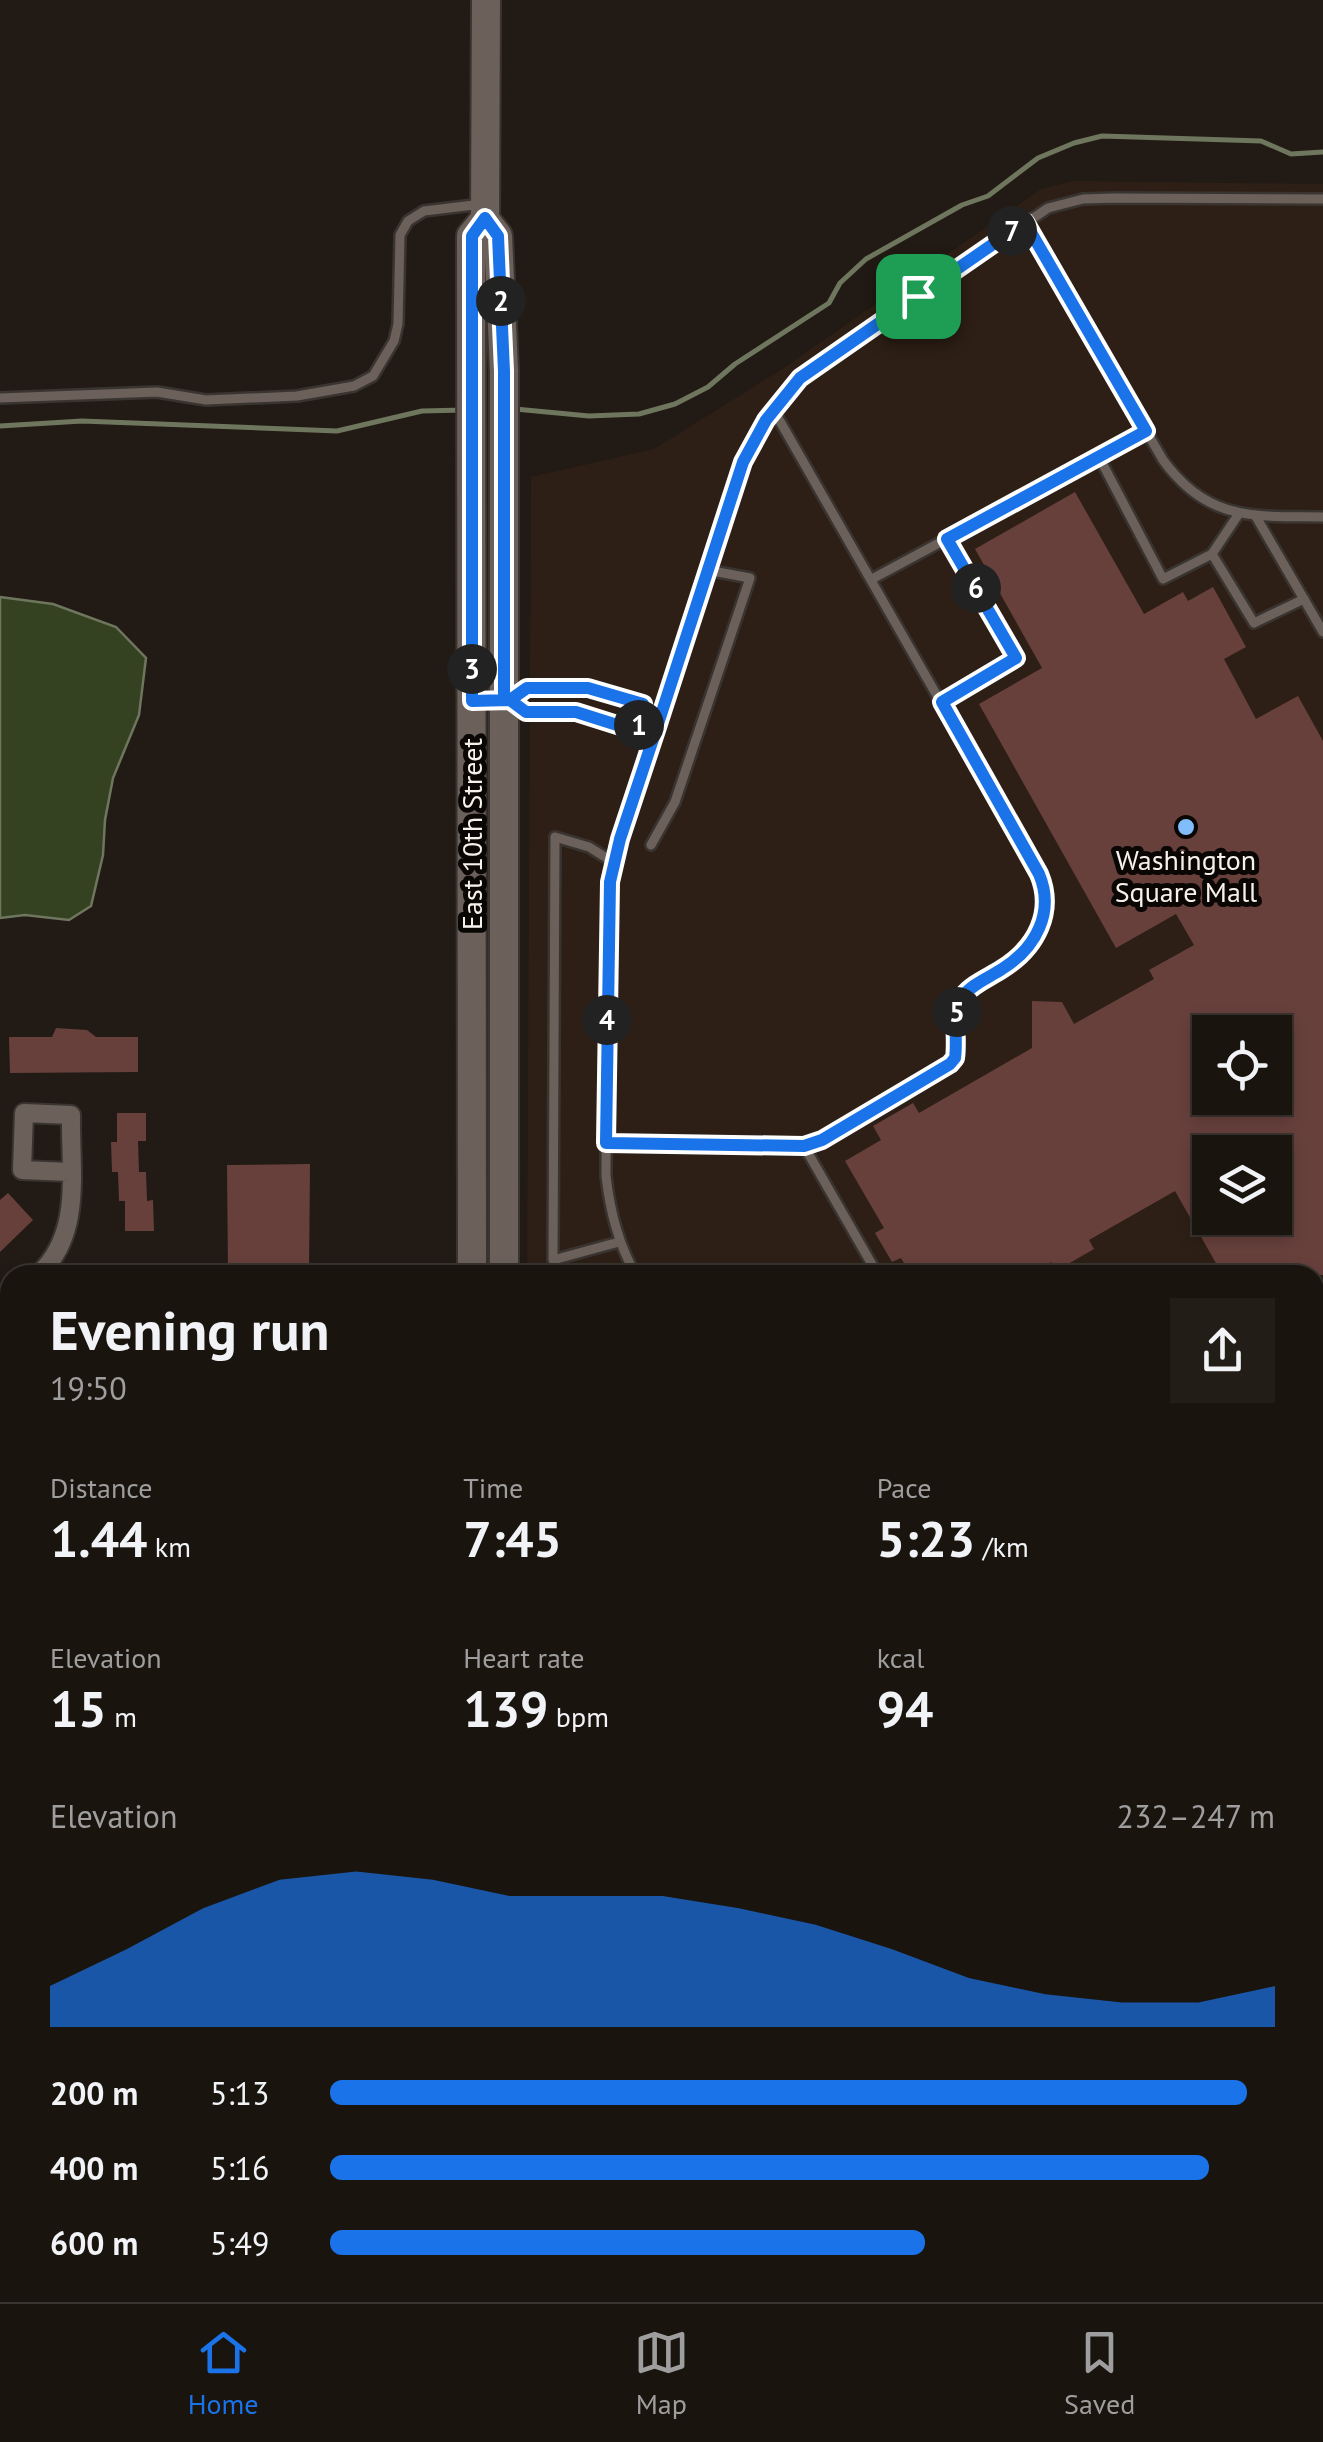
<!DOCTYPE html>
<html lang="en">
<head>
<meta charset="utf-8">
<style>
  :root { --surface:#1a140f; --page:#231d18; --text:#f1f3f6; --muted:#9f9e9e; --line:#38332f; --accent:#1a73e8 }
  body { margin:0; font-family:"PT Sans",sans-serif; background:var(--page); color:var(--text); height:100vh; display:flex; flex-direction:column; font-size:38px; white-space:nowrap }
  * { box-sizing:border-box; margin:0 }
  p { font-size:32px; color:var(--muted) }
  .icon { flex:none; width:55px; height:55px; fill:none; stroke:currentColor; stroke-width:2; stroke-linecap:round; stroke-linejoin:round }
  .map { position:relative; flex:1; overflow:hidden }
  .side { position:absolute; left:0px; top:1265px; width:1325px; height:1038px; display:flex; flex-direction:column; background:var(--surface); border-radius:30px 30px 0 0; box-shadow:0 5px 15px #0003,0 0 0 2px var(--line) }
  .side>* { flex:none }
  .buttons { position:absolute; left:1192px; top:1015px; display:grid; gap:20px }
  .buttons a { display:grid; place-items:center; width:100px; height:100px; border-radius:0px; background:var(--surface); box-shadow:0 5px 15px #0003,0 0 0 2px var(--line); font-size:50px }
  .pin { position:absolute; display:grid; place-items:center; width:85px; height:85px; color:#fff; margin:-42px; border-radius:20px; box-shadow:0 5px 15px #0006 }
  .km { position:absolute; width:50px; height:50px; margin:-25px; border-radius:50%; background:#222; color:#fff; font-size:28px; line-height:50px; text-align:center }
  .round { display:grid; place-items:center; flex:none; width:105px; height:105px; border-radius:0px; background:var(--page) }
  .overview { display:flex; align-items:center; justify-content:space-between; height:170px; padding:0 50px }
  h1 { font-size:55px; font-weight:700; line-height:75px }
  .figures { display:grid; grid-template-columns:repeat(3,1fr); gap:15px; height:170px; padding:10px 50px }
  .figures div { display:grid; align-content:center }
  .figures b { font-size:50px; font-weight:700 }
  .figures small { font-size:28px; font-weight:400 }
  .figures p { font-size:28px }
  .chart { height:280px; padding:20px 50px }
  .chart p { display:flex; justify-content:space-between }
  .chart svg { width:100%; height:180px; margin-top:10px; fill:var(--accent); opacity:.7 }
  ul { padding:0 50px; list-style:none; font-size:32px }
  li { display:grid; grid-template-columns:160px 120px 1fr; align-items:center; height:75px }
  li i { height:25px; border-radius:12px; background:var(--accent) }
  .tab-bar { display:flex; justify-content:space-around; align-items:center; height:140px; border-top:2px solid var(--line); background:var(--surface); font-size:28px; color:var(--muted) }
  .tab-bar a { display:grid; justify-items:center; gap:5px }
  .tab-bar .on { color:var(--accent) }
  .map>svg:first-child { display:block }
  .built { fill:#2d1f15; fill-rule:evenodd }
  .water { fill:#354221; stroke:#6f765e; stroke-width:2.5 }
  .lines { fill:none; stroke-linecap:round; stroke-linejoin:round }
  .stream { stroke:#6f765e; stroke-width:5 }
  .building { fill:#67403c; fill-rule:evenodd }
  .service-casing { stroke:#3a3431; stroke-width:14 }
  .minor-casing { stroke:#3a3431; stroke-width:22 }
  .secondary-casing { stroke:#3a3431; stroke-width:32 }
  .service { stroke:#6b615a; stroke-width:9 }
  .minor { stroke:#6b615a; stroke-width:18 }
  .secondary { stroke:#6b615a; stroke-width:28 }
  .route-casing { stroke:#fff; stroke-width:20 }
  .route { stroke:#1a73e8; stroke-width:12 }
  .poi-dot { fill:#81bdfa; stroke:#090604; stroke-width:4 }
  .labels { text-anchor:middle; stroke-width:10; stroke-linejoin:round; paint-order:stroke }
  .street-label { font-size:28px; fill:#f7f1ec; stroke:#090604 }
  .poi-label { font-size:28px; fill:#f7f1ec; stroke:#090604 }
</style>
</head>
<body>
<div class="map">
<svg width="1323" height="2302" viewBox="0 0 1323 2302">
  <rect width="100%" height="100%" fill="#221a14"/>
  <path class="built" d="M1073 181 1323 184V1893H1315V1275H527L531 477 654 449 782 369 1041 189ZM1210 1032H1275V1098H1210ZM1210 1152H1275V1218H1210Z"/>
  <polygon class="water" points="0,597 53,604 116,627 146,658 139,715 113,778 105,820 103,855 91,906 69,920 25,915 0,918"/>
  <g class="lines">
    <g class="stream">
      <polyline points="515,409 589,416 639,414 675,404 708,387 735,364 829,303 840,283 866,259 962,205 988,196 1038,158 1074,143 1102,136 1261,141 1291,154 1323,152"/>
      <polyline points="0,426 82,421 337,431 422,411 464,410"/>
    </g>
  </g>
  <g class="building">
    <path d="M1075 492 1144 614 1183 592 1188 601 1213 587 1246 647 1224 659 1256 719 1298 696 1323 741V1275H1263V1265H1217L1175 1191 1089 1240 1094 1249 1056 1271 1051 1262 1028 1275H911L901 1258 892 1262 875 1233 884 1228 845 1161 881 1140 873 1126 913 1103 919 1113 1032 1048V1001L1062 1002 1074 1024 1154 979 1149 970 1194 945 1176 914 1116 948 979 704 1042 668 975 549ZM1210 1032H1275V1098H1210ZM1210 1152H1275V1218H1210Z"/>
    <polygon points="56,1028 87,1030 96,1037 138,1037 138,1072 10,1073 9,1037 52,1037"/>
    <polygon points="117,1113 146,1113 146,1141 138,1141 139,1172 146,1172 147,1201 153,1200 154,1231 125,1231 125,1201 119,1201 118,1172 112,1172 111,1142 117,1142"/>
    <polygon points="310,1164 309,1275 228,1275 227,1165"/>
    <polygon points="8,1193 33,1220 0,1252 0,1200"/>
  </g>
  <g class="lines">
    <defs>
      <g id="service">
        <path d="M1025 222 1163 460C1208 522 1254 516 1323 517"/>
        <polyline points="0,398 157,392 206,400 297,396 354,386 373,376 394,341 398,324 400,235 408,221 424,211 482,204"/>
        <polyline points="1099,457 1163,579 1212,554"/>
        <polyline points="1238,515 1212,554 1254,623 1304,599"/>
        <polyline points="1255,515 1323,632"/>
        <polyline points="872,579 1147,431"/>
        <polyline points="510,700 525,712 576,712 633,730 646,720"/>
        <polyline points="475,701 510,700 527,687 588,689 643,704 646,720"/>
        <polyline points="942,702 1016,658 947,539"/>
        <polyline points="651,845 675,802 750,578 707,570"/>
        <polyline points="613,862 589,847 555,837 553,1260 619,1242"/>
        <path d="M606 1143 804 1146 822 1140 950 1064 955 1058C957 1040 951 1012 963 996 972 984 990 977 1002 969 1036 947 1055 912 1039 874L773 409"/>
        <polyline points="804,1146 878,1275"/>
        <path d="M636 1275C618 1244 610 1212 606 1176L607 921 610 883 620 839 734 488 753 441 781 399 800 379 1048 208 1083 199 1114 198 1323 199"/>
        <polyline points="1315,1317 1323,1326"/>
        <polyline points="1315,1425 1323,1424"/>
        <polyline points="1315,1649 1323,1649 1323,1621"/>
        <polyline points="1315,1725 1323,1726"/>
      </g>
      <g id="minor">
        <path d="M38 1275C83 1234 70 1171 71 1115L24 1113 22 1170 69 1172"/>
        <polyline points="0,1309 10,1300"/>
        <polyline points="0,1401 10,1411"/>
        <polyline points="0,1481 10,1492"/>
        <polyline points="114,2302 114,2292"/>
      </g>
      <g id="secondary">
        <polyline points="486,0 485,219 498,236 504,371 504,1275"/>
        <polyline points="472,1275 471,236 485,219"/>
        <polyline points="0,1900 10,1900"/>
        <polyline points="1315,1928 1323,1928"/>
        <polyline points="1315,1960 1323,1960"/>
        <polyline points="487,2292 487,2302"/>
      </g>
    </defs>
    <use href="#service" class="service-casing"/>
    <use href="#minor" class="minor-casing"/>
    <use href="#secondary" class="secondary-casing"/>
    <use href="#service" class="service"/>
    <use href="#minor" class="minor"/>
    <use href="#secondary" class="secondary"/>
  </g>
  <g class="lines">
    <defs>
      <path id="route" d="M918 296 800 378 766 420 743 462 658 724 646 720 633 730 576 712H526L510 700H504V371L498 236 485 218 472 236V701L510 700 527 688H588L643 704 646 720 658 724 620 839 610 882 606 1143 804 1146 822 1140 950 1064 955 1058C958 1040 951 1012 963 996 972 984 990 977 1002 969 1036 948 1055 912 1039 874L942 702 1016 658 947 539 1146 431 1025 222 918 296"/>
    </defs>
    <use href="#route" class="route-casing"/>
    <use href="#route" class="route"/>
  </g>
  <circle class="poi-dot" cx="1186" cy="827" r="10"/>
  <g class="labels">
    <g class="street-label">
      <text transform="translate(472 834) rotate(-90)" y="10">East 10th Street</text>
    </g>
    <g class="poi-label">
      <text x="1186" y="870">Washington<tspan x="1186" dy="32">Square Mall</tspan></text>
    </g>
  </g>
</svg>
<div class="buttons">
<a><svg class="icon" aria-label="locate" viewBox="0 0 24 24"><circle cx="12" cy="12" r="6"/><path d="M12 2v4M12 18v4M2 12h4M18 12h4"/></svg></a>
<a><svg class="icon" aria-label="layers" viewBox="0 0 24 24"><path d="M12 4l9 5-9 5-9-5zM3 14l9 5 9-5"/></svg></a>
</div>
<div class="pin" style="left:918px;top:296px;background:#1e9e55"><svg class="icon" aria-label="arrive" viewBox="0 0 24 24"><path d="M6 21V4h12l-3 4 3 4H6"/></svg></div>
<b class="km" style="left:639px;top:725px">1</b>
<b class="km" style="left:501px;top:301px">2</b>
<b class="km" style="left:472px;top:669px">3</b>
<b class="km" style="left:607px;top:1020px">4</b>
<b class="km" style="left:957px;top:1012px">5</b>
<b class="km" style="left:976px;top:588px">6</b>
<b class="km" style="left:1012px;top:231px">7</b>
<section class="side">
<div class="overview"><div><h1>Evening run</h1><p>19:50</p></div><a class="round"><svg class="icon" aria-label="share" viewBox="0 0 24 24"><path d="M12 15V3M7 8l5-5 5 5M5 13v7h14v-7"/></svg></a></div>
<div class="figures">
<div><p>Distance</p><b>1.44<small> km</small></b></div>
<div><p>Time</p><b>7:45</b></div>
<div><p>Pace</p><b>5:23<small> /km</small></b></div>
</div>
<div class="figures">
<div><p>Elevation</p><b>15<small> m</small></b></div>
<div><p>Heart rate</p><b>139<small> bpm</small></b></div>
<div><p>kcal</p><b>94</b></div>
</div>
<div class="chart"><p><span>Elevation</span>232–247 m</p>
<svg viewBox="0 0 160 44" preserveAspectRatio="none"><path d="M0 44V34L10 25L20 15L30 8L40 6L50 8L60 12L70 12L80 12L90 15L100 19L110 25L120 32L130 36L140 38L150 38L160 34V44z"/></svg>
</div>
<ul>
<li><b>200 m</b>5:13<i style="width:97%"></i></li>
<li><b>400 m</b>5:16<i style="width:93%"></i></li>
<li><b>600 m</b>5:49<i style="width:63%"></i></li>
</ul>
</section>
</div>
<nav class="tab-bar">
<a class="on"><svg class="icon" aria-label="home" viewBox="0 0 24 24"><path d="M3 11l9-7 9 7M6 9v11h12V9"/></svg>Home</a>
<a><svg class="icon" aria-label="map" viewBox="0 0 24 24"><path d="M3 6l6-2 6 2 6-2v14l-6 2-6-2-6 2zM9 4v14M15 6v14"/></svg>Map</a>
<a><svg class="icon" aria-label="saved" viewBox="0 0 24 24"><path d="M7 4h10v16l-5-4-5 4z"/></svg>Saved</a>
</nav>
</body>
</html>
